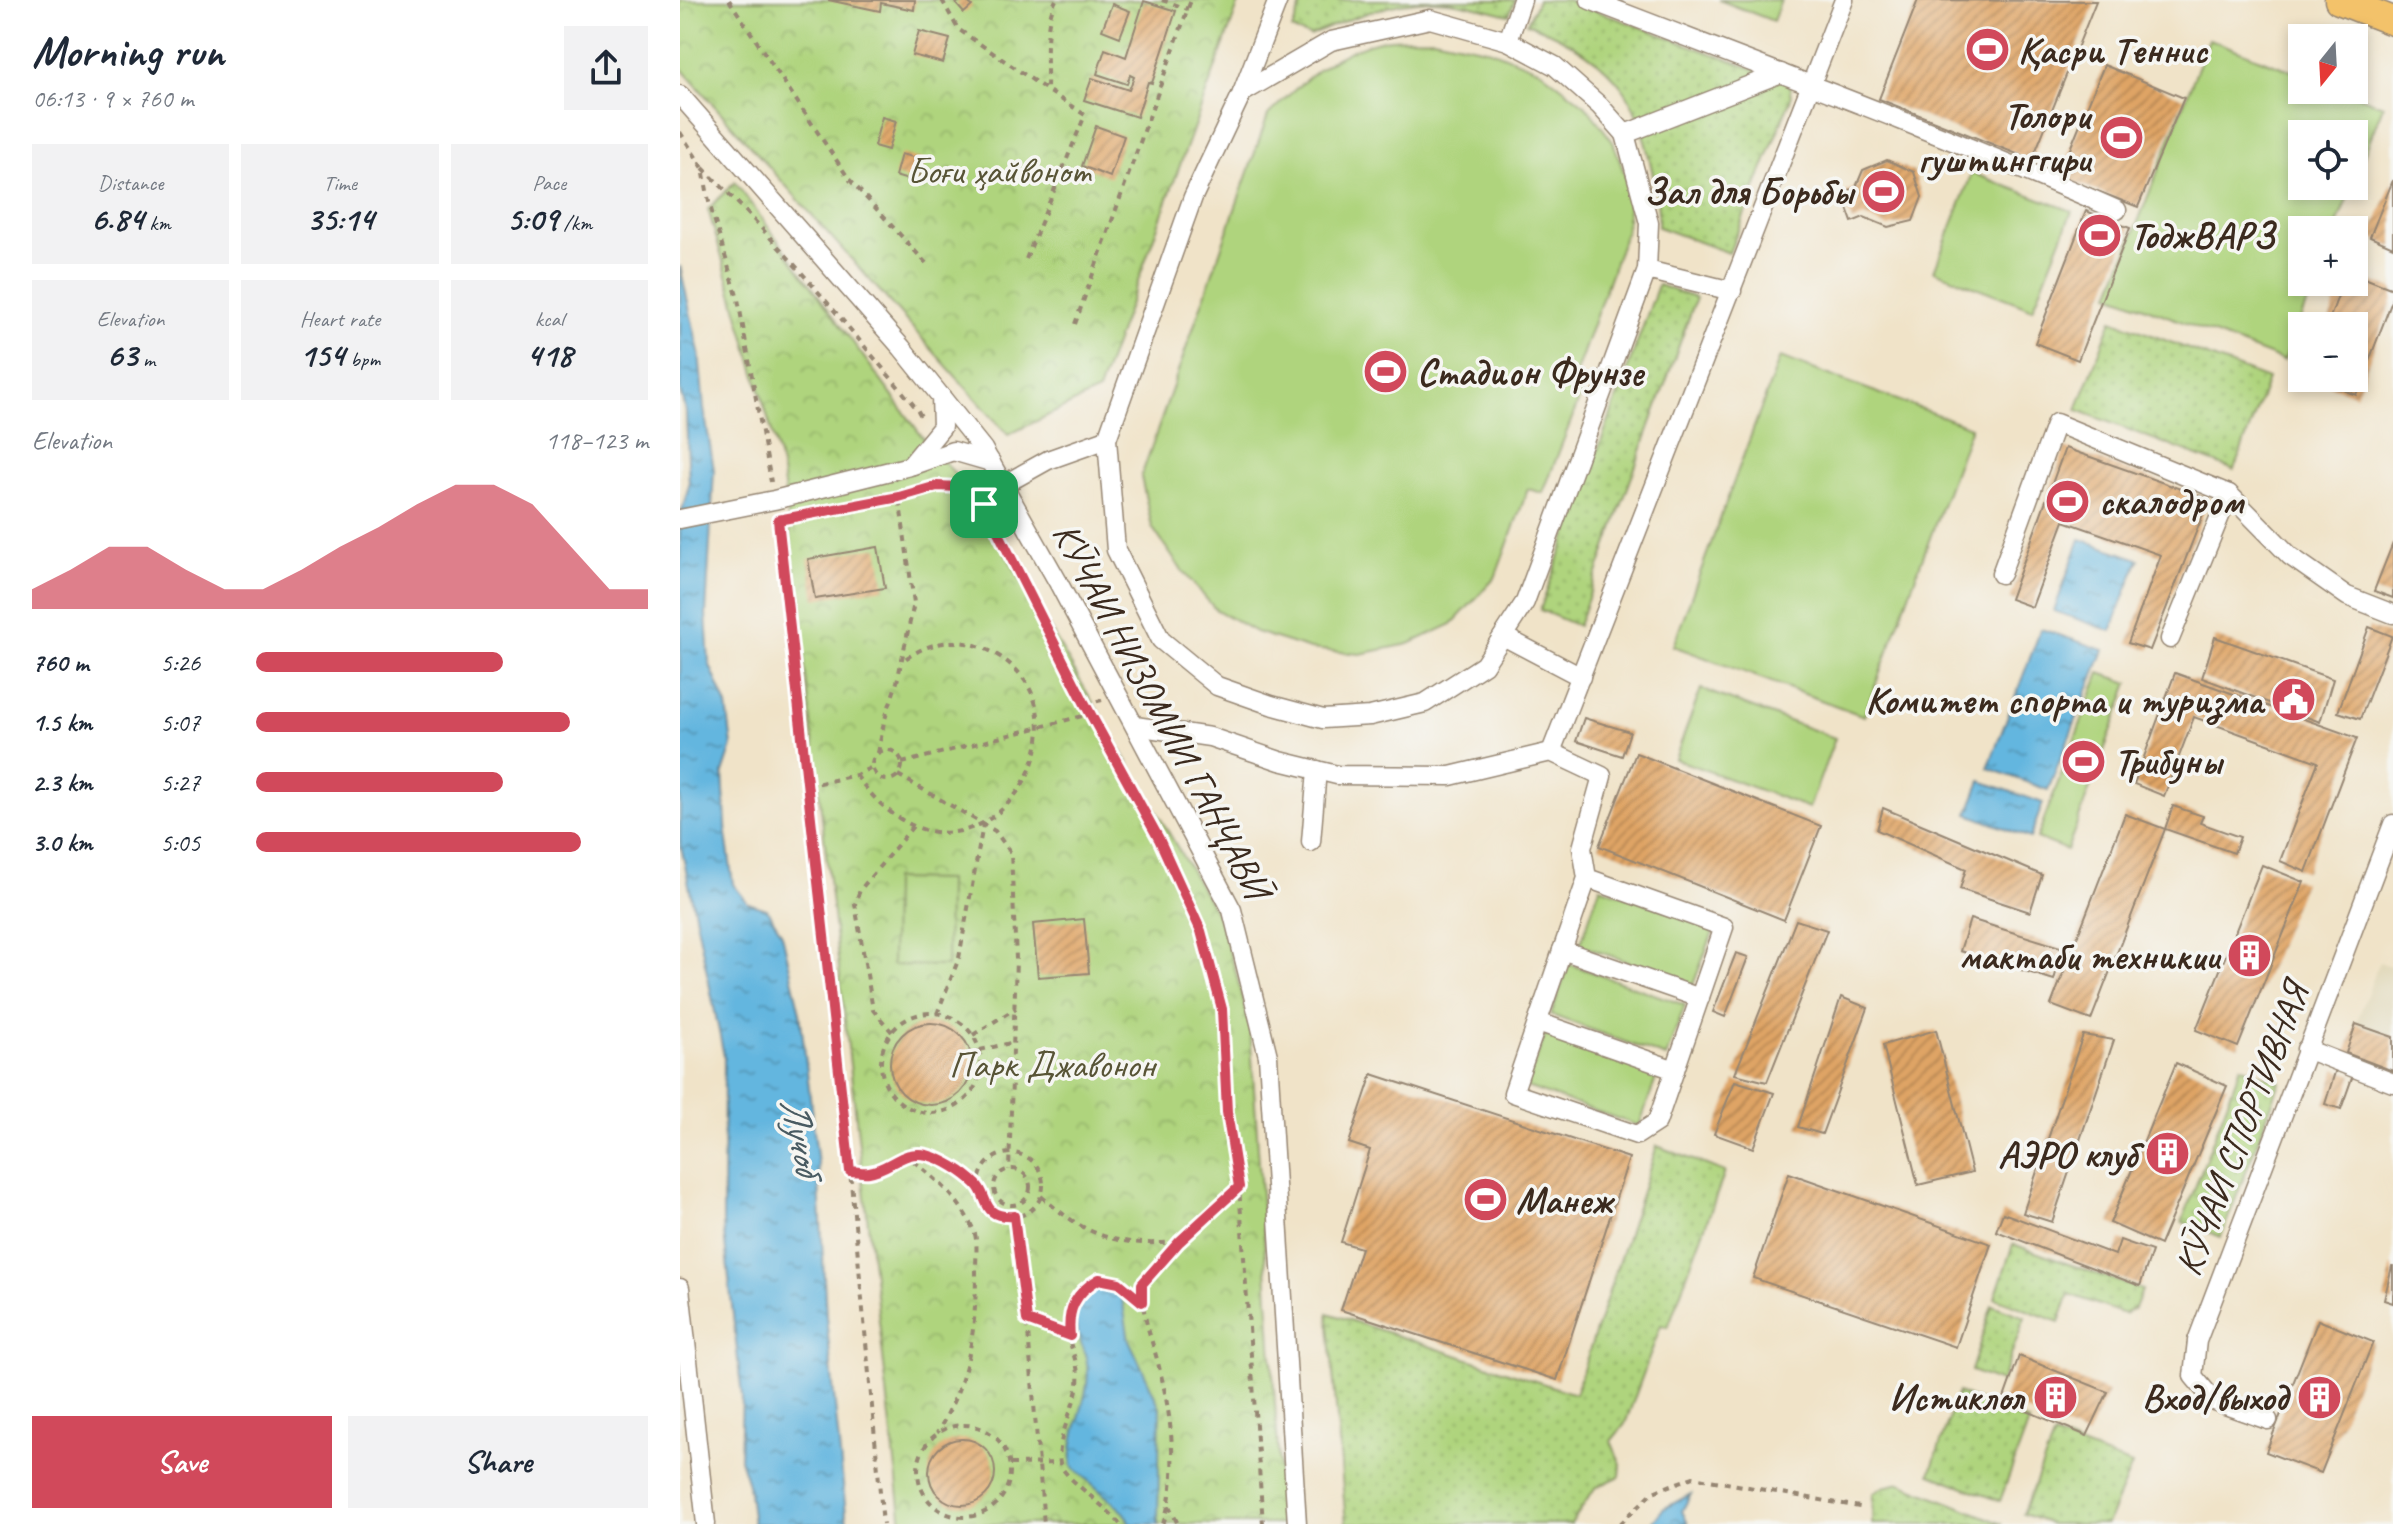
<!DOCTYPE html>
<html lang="en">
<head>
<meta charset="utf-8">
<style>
  :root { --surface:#fff; --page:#f2f2f3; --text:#1f2937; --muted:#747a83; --accent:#d1495b }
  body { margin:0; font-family:Caveat,sans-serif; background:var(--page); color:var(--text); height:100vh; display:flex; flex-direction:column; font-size:30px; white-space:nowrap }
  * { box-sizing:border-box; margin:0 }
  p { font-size:26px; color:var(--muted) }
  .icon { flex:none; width:44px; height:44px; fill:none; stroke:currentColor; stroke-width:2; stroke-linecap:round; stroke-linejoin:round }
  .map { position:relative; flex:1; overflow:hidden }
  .side { display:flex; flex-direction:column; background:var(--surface); width:680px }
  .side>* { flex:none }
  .needle { width:52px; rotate:198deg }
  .tools { position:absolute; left:1608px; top:24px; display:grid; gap:16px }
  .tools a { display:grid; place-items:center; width:80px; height:80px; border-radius:0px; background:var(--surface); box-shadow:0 4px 12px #0003; font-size:40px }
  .pin { position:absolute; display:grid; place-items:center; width:68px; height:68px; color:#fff; margin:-34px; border-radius:16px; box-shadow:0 4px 12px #0006 }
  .round { display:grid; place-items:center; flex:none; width:84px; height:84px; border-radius:0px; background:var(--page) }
  .headline { display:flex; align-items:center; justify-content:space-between; height:136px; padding:0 32px }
  h1 { font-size:44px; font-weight:700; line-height:60px }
  .metrics { display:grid; grid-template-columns:repeat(3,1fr); gap:12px; height:136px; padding:8px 32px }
  .metrics div { display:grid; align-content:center; border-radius:0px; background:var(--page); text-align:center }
  .metrics b { font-size:34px; font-weight:700 }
  .metrics small { font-size:22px; font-weight:400 }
  .metrics p { font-size:22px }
  .chart { height:224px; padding:16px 32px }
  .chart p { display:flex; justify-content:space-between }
  .chart svg { width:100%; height:144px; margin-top:8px; fill:var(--accent); opacity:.7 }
  .cta { display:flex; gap:16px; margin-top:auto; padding:16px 32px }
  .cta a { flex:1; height:92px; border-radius:0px; background:var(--accent); color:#fff; font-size:32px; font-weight:700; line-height:92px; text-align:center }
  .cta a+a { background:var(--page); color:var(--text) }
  ul { padding:0 32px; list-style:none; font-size:26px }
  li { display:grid; grid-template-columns:128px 96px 1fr; align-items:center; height:60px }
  li i { height:20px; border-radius:10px; background:var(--accent) }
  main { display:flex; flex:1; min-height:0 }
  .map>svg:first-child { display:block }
  .built { fill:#e0d7b7 }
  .grass { fill:url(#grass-dots); stroke:#757f4e; stroke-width:2 }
  .park { fill:url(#park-crowns); stroke:#757f4e; stroke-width:2 }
  .pitch { fill:#afd47d; stroke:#757f4e; stroke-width:2 }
  .water { fill:url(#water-ripples); stroke:#4f707e; stroke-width:2 }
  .building { fill:url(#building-hatch) }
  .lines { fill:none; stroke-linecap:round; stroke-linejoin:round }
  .minor-casing { stroke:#968673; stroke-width:21 }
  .highway-casing { stroke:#968673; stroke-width:31 }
  .path { stroke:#968673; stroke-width:4; stroke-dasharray:6 6; stroke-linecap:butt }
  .minor { stroke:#fff; stroke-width:18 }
  .highway { stroke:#f3c26a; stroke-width:28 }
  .route-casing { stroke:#fff; stroke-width:16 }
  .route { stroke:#d1495b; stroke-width:10 }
  .labels { text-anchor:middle; stroke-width:7; stroke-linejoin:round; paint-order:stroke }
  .poi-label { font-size:38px; font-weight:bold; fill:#3b2a1e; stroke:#f6f6f2; text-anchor:end }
  .park-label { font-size:38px; fill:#585436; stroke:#f6f6f2 }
  .street-label { font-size:38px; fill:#3b2a1e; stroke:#f6f6f2 }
  .water-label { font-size:40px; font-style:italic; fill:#495b62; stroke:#f6f6f2 }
</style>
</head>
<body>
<main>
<section class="side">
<div class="headline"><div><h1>Morning run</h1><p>06:13 · 9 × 760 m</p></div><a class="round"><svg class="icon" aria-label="share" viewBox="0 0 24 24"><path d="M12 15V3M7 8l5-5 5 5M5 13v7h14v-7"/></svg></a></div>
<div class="metrics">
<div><p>Distance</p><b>6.84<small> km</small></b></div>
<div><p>Time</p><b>35:14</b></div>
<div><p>Pace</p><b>5:09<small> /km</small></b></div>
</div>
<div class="metrics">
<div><p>Elevation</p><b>63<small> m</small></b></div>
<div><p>Heart rate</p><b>154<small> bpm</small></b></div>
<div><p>kcal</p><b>418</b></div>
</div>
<div class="chart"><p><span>Elevation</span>118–123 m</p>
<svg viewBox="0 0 160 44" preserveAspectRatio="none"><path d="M0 44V38L10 32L20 25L30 25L40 32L50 38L60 38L70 32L80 25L90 19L100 12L110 6L120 6L130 12L140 25L150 38L160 38V44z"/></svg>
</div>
<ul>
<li><b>760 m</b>5:26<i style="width:63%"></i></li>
<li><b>1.5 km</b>5:07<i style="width:80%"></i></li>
<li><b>2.3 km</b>5:27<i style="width:63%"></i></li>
<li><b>3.0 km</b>5:05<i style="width:83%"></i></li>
</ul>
<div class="cta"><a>Save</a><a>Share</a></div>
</section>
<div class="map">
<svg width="1713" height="1524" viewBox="0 0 1713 1524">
  <defs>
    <pattern id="grass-dots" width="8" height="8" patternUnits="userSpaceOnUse" patternTransform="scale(2)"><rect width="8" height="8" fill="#afd47d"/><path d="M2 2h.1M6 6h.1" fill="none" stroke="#97b66c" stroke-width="1.8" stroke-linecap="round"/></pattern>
    <pattern id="park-crowns" width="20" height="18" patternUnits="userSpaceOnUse" patternTransform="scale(2)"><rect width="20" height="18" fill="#afd47d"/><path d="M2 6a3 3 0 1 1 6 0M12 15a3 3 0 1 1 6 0" fill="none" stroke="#97b66c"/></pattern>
    <pattern id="water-ripples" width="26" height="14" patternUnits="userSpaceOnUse" patternTransform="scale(2)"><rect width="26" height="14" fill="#63b6df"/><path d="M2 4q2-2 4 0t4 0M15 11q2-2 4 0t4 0" fill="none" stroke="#5394b4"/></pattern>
    <pattern id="building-hatch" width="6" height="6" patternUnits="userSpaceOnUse" patternTransform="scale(2)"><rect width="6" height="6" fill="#dfa465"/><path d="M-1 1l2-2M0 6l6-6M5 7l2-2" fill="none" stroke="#b68653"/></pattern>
  </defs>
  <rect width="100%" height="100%" fill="#f6f6f2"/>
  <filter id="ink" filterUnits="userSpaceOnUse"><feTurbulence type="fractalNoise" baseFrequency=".0125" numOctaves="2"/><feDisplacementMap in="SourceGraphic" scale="16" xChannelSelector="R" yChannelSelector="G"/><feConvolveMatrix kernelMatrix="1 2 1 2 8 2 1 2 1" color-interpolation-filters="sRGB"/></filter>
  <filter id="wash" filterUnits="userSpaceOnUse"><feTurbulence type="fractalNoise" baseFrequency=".006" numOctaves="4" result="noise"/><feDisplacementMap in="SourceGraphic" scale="32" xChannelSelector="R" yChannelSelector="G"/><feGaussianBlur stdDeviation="1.8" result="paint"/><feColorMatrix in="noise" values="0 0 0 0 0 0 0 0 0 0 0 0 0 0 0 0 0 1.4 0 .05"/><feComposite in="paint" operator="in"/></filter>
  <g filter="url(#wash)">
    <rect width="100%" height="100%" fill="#f0e3c8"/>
    <polygon class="built" points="1699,962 1713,967 1713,1037 1676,1024"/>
    <g class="grass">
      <path d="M623 0H835L829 15C805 9 780 2 755 1 714 0 667 19 630 36L612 30Z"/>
      <path d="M858 0H887L1109 82 1111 98 1049 253 978 227C980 194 963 117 944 90 921 58 883 37 847 23Z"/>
      <polygon points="978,285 1016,298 898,626 860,610"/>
      <polygon points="1432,320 1588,379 1554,470 1397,410"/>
      <polygon points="1561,1066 1600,1082 1541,1237 1502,1222"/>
      <polygon points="977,1146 1045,1172 988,1327 981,1325 945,1424 931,1441 941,1465 940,1476 915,1488 891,1524 666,1524 648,1313 895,1394"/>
      <polygon points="1333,1244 1462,1290 1455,1308 1444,1314 1389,1294 1379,1322 1315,1298"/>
      <polygon points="1312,1305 1345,1317 1321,1382 1291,1371"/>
      <polygon points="1278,1392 1349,1422 1320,1501 1250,1474"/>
      <polygon points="1374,1436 1452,1465 1427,1524 1371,1524 1343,1514"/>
      <polygon points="1220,1483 1323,1524 1192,1524 1193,1494 1203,1487"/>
    </g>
    <g class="park">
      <polygon points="0,0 560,0 418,391 328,435 0,67"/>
      <polygon points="55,182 247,443 287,487 538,917 555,969 570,1028 603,1524 222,1524 107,509 101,464 28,209"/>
    </g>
    <g class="pitch">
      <polygon points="1039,0 1101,0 1093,21"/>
      <path d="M753 38 811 50 860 70 906 106 933 142 950 189 946 231 893 381 904 387 863 493 848 489 815 578 772 624 729 644 680 654 630 649 576 632 535 609 500 568 472 527 461 477 588 115C623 81 653 51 703 40 718 37 737 39 753 38Z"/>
      <polygon points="1529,39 1622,75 1622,90 1662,90 1703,106 1674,180 1674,134 1622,134 1622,186 1672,186 1655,230 1622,230 1622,282 1635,282 1604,361 1430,294"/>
      <polygon points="1292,173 1392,211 1353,309 1254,271"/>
      <polygon points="1100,357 1291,427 1184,716 993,646"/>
      <polygon points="1420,673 1449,683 1387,850 1357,838"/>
      <polygon points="1021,689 1155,738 1129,808 995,759"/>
      <polygon points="213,879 268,880 267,966 212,965"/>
      <polygon points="920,887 1035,927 1013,985 900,945"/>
      <polygon points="889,964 1005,1005 986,1057 871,1015"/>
      <polygon points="866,1033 978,1073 959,1126 846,1087"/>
    </g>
    <g class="water">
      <polygon points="0,266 19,352 24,409 34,470 26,614 29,663 47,706 52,746 43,773 47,841 53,884 68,903 87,909 102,934 120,1013 138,1164 146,1316 167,1524 73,1524 68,1484 60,1459 62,1397 43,1224 44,1056 0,841 0,518 9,485 6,413 0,390"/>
      <polygon points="1400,539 1459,559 1431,631 1374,611"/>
      <polygon points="1361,629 1424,650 1368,790 1308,768"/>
      <polygon points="1301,781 1363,803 1350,838 1288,814"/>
      <path d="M423 1283 441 1293 449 1340 480 1407 478 1524H450L445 1513 392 1466C388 1430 412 1399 407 1363 405 1347 393 1332 395 1315 397 1301 412 1290 423 1283Z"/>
      <polygon points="1011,1494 1002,1511 1008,1524 971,1524 983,1509"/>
    </g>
    <g id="blocks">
      <g class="building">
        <polygon points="148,0 235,0 234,10 201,3 200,11"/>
        <polygon points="281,0 286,0 292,6 284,13 276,4"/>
        <polygon points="1238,0 1416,1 1352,160 1199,99"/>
        <polygon points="464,1 496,11 472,83 468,82 457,117 404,100 412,78 449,90 454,77 450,75 447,84 417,74 425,49 446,57"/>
        <polygon points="432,4 450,11 440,37 422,30"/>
        <polygon points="239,31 270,39 263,63 232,55"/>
        <polygon points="1424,65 1504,98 1458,207 1379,176"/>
        <polygon points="202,117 216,121 208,150 194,146"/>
        <polygon points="416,126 444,136 430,177 402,166"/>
        <polygon points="221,154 244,160 238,183 215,176"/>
        <polygon points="1207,160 1234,172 1242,197 1233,221 1208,227 1184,217 1172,222 1162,194 1176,187 1183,170"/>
        <polygon points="1713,180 1713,247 1690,237"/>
        <polygon points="1406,211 1450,228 1398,360 1355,343"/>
        <polygon points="1674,274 1713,289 1713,298 1676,395 1631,378 1674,378 1674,326 1647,326 1663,282 1674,282"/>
        <polygon points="1385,448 1529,499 1470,650 1448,643 1481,555 1384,521 1352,607 1330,599"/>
        <polygon points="1713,543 1713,598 1694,591"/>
        <polygon points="198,547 205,588 135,599 128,559"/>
        <polygon points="1689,627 1712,636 1680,719 1658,712"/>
        <polygon points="1535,637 1653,679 1640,722 1522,678"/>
        <polygon points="1495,673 1677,738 1626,872 1600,861 1638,762 1514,717 1484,796 1454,784"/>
        <polygon points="904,718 950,732 942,756 896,741"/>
        <polygon points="956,753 1141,826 1104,920 919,846"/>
        <polygon points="1493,806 1523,816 1520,823 1560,837 1554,853 1485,829"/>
        <polygon points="1203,808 1362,875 1350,912 1280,889 1286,869 1197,830"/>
        <polygon points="1445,814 1485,829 1411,1020 1371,1005"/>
        <polygon points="1582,865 1624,882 1558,1047 1516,1030"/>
        <polygon points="404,919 409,973 358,977 353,924"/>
        <polygon points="1290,919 1383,948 1374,980 1280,951"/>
        <polygon points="1116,920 1147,930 1087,1082 1055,1074"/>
        <polygon points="1056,953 1068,957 1045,1017 1033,1012"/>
        <polygon points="1161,997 1188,1008 1142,1134 1118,1127"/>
        <circle cx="251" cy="1064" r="41"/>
        <polygon points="1676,1024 1713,1037 1713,1071 1666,1053"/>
        <polygon points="1256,1030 1292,1172 1238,1185 1203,1045"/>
        <polygon points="1403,1035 1434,1040 1372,1222 1343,1213"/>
        <polygon points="1496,1063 1547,1086 1480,1245 1430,1223"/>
        <polygon points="1656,1069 1673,1075 1661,1109 1645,1104"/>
        <polygon points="692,1074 949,1158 877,1380 661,1310 681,1248 661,1242 690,1150 669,1143"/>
        <polygon points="1055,1081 1094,1093 1073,1148 1034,1134"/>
        <polygon points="1109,1173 1311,1244 1276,1347 1073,1278"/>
        <polygon points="1323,1213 1435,1255 1440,1240 1472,1251 1460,1286 1316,1231"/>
        <polygon points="1712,1266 1713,1266 1713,1303 1704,1300"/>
        <polygon points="1638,1320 1693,1342 1641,1473 1586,1452"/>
        <polygon points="1339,1356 1428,1392 1407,1436 1323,1401"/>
        <circle cx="282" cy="1472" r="33"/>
      </g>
    </g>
  </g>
  <g filter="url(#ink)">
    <use href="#blocks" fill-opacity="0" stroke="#968673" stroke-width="2"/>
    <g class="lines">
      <defs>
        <g id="minor">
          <path d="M910 0C1086 68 1264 134 1437 210"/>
          <polyline points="828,41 842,0"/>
          <polyline points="562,93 598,0"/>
          <polyline points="0,95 222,348 303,449 378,582 552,910 588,1056 617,1524"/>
          <polyline points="945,134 969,223 967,270"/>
          <polyline points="1052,291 967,270 845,602 804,665 745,703 690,716 643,719 591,705 537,686 481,640 436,550 427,439 513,197 562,93 651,41 750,19 828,41 875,66 920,106 945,134 1101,73"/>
          <polyline points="233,465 273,451 311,462"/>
          <polyline points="325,484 368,460 427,439"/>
          <polyline points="0,519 94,500 230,466 262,427 261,396"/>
          <polyline points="1321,574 1376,423 1549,494 1610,556 1667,596 1713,614"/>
          <polyline points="823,636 901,677"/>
          <polyline points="1490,639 1549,494"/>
          <polyline points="455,726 530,737 600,761 657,775 770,776 871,752 922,776 902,848 907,878 833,1093 957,1135 977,1122 1044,927 907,878"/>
          <polyline points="871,752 1164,0"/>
          <polyline points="631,842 637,770"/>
          <polyline points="882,950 1020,998"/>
          <polyline points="858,1022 995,1070"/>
          <polyline points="1626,1049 1713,1083"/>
          <polyline points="0,1288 26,1524"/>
          <polyline points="1588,1420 1534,1401 1513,1376 1517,1341 1713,824"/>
        </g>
        <polyline id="highway" points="1659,0 1713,21"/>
      </defs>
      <use href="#minor" class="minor-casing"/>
      <use href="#highway" class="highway-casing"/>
      <g class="path">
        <polyline points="49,0 169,179 246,263"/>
        <polyline points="262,0 278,29 367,90"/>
        <polyline points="482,0 508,9"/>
        <polyline points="252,1 252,0"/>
        <polyline points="0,132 23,168 29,202 58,299 91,482"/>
        <path d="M23 168C100 243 168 327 237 409L242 418"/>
        <path d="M346 259 405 115 367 90C368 62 363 25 376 0"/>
        <polyline points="395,324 511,0"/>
        <polyline points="282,473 300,499"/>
        <polyline points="100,519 219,497 257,486 279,487 304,504 405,704 479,839 521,931 542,1009 547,1112 559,1187 583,1524"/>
        <polyline points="98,520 170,1171 203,1524"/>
        <polyline points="405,704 422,700"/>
        <circle cx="207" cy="765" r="15"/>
        <polyline points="198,753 204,722 217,682 234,603 219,497"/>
        <polyline points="222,763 410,714"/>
        <path d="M176 775C293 940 443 704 301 647 272 636 245 644 221 662"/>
        <polyline points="218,775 315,831 331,853 336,959 329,1170"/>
        <polyline points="127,786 176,775 192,767"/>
        <circle cx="251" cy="1063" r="50"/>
        <polyline points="257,1014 279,958 303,825"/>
        <polyline points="212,1032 193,1010 175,904 180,890 234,825"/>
        <polyline points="293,1035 336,1008"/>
        <polyline points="300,1050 335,1042"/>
        <circle cx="331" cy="1185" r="32"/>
        <path d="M224 1154C254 1177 278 1195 294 1231 298 1241 296 1257 296 1268 296 1333 290 1377 257 1433"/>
        <circle cx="332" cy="1187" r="18"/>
        <path d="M170 1171C184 1172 195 1172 207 1165 212 1162 218 1156 224 1155 249 1147 281 1172 299 1186"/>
        <path d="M361 1196C406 1236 437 1247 496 1242"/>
        <polyline points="334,1216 347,1320 364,1524"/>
        <polyline points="347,1320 390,1336"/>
        <circle cx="284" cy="1471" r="46"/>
        <polyline points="330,1464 380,1463"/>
        <polyline points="489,1506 498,1524"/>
        <path d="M440 1524C428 1507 382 1477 380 1463 376 1440 395 1406 398 1384 401 1362 383 1338 388 1316 392 1299 405 1287 419 1279L439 1283 462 1302"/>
        <path d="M483 1524C500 1476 491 1411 478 1363 470 1333 462 1317 462 1284L499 1242 559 1188"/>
        <polyline points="940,1524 973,1492 1013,1477 1185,1508"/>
      </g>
      <use href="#minor" class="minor"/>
      <use href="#highway" class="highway"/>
    </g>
  </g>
  <g class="lines" filter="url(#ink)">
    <defs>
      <path id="route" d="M257 486 279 487 304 504 405 704 479 839 521 931 542 1009 547 1112 559 1187 499 1242 462 1284V1302L439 1283 419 1279C395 1293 387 1309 390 1336L347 1320 334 1216C301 1219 309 1196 296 1184 284 1172 263 1159 247 1155 223 1149 211 1169 189 1172 183 1173 176 1171 170 1171L98 520 219 497Z"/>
    </defs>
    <use href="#route" class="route-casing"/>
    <use href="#route" class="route"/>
  </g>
  <defs>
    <symbol id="stadium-disc" viewBox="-11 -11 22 22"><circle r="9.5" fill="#d1495b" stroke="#f6f6f2"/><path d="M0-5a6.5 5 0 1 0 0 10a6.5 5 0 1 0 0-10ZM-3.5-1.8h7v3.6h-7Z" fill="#fff"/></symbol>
    <symbol id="civic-disc" viewBox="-11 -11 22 22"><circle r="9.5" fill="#d1495b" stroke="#f6f6f2"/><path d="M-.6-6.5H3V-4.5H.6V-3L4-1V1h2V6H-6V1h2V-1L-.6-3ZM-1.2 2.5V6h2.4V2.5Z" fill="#fff"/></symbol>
    <symbol id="building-disc" viewBox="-11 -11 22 22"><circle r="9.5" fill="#d1495b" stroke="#f6f6f2"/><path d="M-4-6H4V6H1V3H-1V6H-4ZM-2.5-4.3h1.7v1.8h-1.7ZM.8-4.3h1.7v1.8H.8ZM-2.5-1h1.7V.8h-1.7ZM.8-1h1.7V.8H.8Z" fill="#fff"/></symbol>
  </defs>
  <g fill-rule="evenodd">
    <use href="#stadium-disc" x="1282" y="24" width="51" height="51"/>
    <use href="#stadium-disc" x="1416" y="112" width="51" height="51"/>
    <use href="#stadium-disc" x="1178" y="166" width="51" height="51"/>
    <use href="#stadium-disc" x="1394" y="210" width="51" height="51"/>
    <use href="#stadium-disc" x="680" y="346" width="51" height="51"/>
    <use href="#stadium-disc" x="1362" y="476" width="51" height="51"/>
    <use href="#civic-disc" x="1588" y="674" width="51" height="51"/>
    <use href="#stadium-disc" x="1378" y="736" width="51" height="51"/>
    <use href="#building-disc" x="1544" y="930" width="51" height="51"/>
    <use href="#building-disc" x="1462" y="1128" width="51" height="51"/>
    <use href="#stadium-disc" x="780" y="1174" width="51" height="51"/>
    <use href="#building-disc" x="1350" y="1372" width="51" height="51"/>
    <use href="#building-disc" x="1614" y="1372" width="51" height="51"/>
  </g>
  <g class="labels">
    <g class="poi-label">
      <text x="1338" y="63" text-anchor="start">Қасри Теннис</text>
      <text x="1410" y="128">Толори<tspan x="1410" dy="44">гуштинггири</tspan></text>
      <text x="1173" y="204">Зал для Борьбы</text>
      <text x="1450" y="248" text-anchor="start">ТоджВАРЗ</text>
      <text x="737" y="385" text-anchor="start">Стадион Фрунзе</text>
      <text x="1419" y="514" text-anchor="start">скалодром</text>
      <text x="1583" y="713">Комитет спорта и туризма</text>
      <text x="1434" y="774" text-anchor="start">Трибуны</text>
      <text x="1539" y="969">мактаби техникии</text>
      <text x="1457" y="1167">АЭРО клуб</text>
      <text x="836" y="1213" text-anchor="start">Манеж</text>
      <text x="1344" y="1410">Истиклол</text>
      <text x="1608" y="1410">Вход/выход</text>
    </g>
    <g class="park-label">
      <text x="319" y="183">Боғи ҳайвонот</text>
      <text x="372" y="1077">Парк Джавонон</text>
    </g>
    <g class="street-label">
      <text transform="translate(482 710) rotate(62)" y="13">КӮЧАИ НИЗОМИИ ГАНҶАВӢ</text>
      <text transform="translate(1561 1129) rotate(-69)" y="13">КӮЧАИ СПОРТИВНАЯ</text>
    </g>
    <g class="water-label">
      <text transform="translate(122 1135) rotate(78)" y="14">Лучоб</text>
    </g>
  </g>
</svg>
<div class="tools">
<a><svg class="needle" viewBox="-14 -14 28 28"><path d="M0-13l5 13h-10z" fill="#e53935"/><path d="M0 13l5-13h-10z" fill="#747a83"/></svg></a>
<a><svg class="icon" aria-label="locate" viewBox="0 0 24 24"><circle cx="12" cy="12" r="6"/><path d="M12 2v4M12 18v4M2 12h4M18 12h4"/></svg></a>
<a>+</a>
<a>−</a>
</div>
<div class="pin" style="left:304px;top:504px;background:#1e9e55"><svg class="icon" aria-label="arrive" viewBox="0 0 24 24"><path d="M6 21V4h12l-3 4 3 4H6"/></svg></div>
</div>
</main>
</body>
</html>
